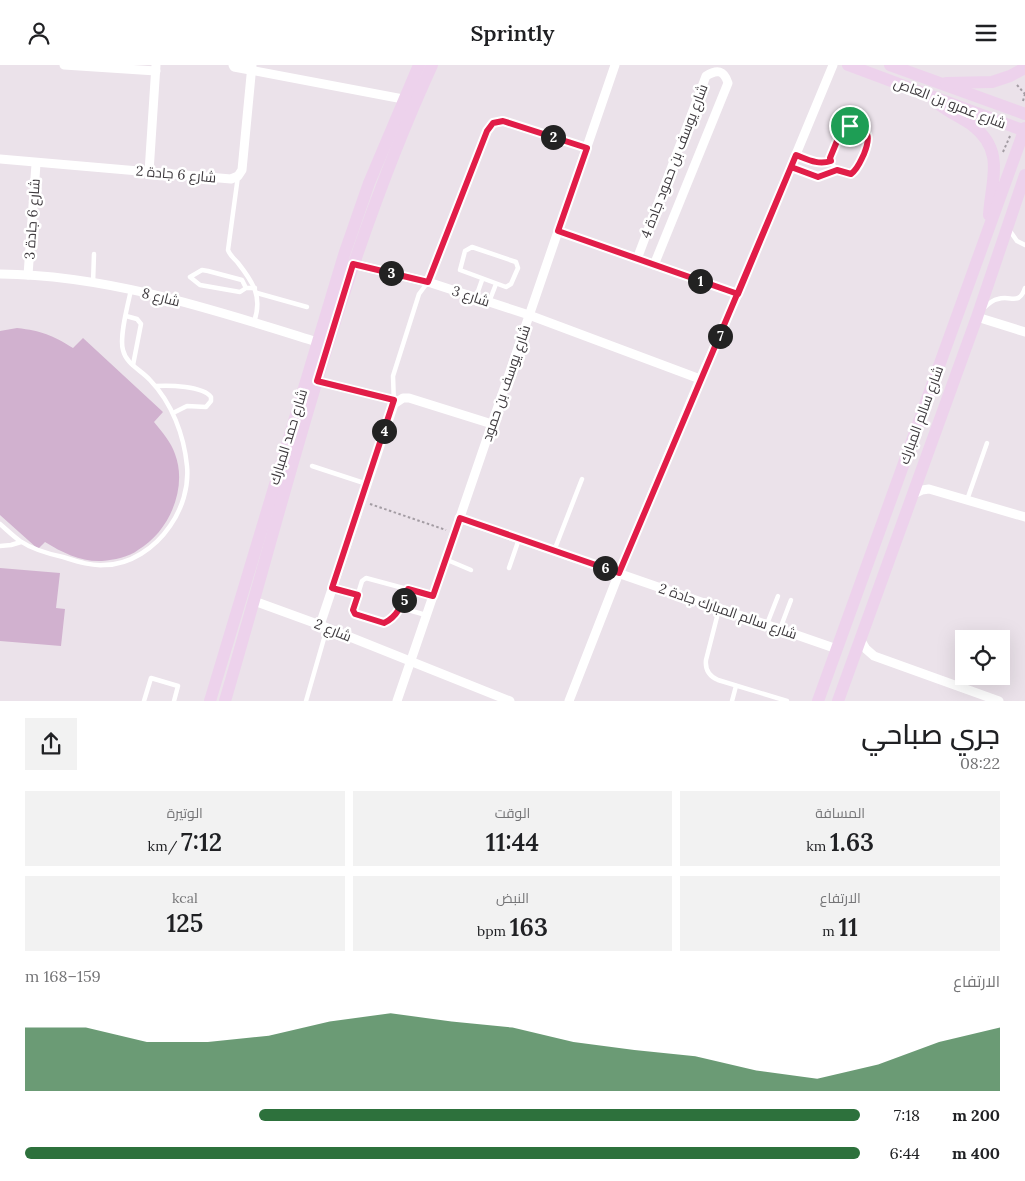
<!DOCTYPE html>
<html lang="ar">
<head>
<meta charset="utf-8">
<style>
  :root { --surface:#fff; --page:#f2f2f2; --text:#202124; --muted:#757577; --accent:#2d713c }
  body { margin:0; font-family:Lora,Cairo,serif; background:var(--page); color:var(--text); direction:rtl; height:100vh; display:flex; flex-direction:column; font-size:19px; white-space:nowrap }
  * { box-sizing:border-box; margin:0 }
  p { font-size:16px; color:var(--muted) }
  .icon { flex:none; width:28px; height:28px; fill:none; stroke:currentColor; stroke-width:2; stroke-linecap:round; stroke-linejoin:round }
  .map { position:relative; height:636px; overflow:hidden; direction:ltr }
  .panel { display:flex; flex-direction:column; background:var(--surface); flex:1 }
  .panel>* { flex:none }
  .fabs { position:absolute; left:955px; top:565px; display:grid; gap:10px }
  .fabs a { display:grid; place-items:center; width:55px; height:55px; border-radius:0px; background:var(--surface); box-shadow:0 5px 20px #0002; font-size:25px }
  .pin { position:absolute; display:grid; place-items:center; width:42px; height:42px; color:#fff; margin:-21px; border:2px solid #fff; border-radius:50%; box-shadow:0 1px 5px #0007 }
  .km { position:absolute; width:25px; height:25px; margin:-12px; border-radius:50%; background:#222; color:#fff; font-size:14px; line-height:25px; text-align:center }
  .round { display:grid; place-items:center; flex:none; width:52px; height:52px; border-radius:0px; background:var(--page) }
  .overview { display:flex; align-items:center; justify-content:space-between; height:85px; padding:0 25px }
  h1 { font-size:28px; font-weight:600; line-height:38px }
  .metrics { display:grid; grid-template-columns:repeat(3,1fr); gap:8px; height:85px; padding:5px 25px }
  .metrics div { display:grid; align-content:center; border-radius:0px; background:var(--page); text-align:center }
  .metrics b { font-size:25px; font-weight:600 }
  .metrics small { font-size:14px; font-weight:400 }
  .metrics p { font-size:14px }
  .chart { height:140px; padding:10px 25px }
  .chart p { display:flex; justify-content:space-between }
  .chart svg { width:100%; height:90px; margin-top:5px; fill:var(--accent); opacity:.7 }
  ul { padding:0 25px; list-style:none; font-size:16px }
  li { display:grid; grid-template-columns:80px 60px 1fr; align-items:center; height:38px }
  li i { height:12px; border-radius:6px; background:var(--accent) }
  header { display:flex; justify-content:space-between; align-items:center; height:65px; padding:0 25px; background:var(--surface); font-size:22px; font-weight:600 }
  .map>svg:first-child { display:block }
  .green { fill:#d1b1cf }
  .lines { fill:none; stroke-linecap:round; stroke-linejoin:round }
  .path { stroke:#a39ca3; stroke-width:2; stroke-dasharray:2.5 2.5; stroke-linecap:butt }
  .lane { stroke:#fff; stroke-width:4.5 }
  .street { stroke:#fff; stroke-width:9 }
  .secondary { stroke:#edd2ec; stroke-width:12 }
  .route-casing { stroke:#fff; stroke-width:10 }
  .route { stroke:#e11d48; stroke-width:6 }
  .labels { text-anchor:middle; stroke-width:5; stroke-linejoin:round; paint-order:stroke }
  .street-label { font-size:14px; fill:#3d393d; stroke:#fff }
</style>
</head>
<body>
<header><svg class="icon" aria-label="menu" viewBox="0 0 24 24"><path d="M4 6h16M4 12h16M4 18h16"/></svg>Sprintly<svg class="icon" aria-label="person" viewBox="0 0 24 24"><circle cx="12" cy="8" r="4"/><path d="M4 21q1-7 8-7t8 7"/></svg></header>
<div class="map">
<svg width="1025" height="636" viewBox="0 0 1025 636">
  <rect width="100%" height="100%" fill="#ebe2ea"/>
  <g class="green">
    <path d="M17 263C42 266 52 270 73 283L83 273 163 347 154 357C162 367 171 377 175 389 188 423 169 467 138 485 129 492 114 495 102 496 81 497 63 488 45 477L38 484 0 450V266Z"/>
    <polygon points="0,503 60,508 56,543 65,544 61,581 0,576"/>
  </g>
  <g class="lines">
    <g class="path">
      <polyline points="1017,20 1025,29"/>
      <polyline points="1023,36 1025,29"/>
      <polyline points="1003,87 1010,71"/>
      <polyline points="328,319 386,333"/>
      <polyline points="370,439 446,465"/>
    </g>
    <g class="lane">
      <path d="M850 61C870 64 871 71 864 89 860 97 858 104 851 109 819 104 834 83 842 64Z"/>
      <path d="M796 90C809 95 818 101 831 96"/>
      <polyline points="791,102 818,112 837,105"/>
      <path d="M238 111 228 185C230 191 234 193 238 198 253 217 263 232 254 257"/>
      <polyline points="1010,166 1017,176 1025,180"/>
      <polygon points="472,182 516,197 518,203 511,219 506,222 460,205 465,186"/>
      <polyline points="93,218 94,189"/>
      <polyline points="246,223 242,215 208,206 202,205 190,212 200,220 240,227 246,223 255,223"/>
      <polyline points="257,228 307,242"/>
      <polyline points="476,232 482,215"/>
      <polyline points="489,237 496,219"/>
      <path d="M984 243C988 239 992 235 998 234 1011 230 1019 241 1025 223"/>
      <polyline points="126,251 137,254 141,259 133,300"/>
      <path d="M156 321C169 320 203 321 211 332V336L206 342 187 341 173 348"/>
      <polyline points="394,339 393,311 419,229 428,217"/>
      <polyline points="312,401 367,419"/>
      <polyline points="967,435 987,378"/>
      <path d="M0 459C7 465 13 471 20 476 32 484 49 489 63 492 76 496 90 501 104 500 130 500 155 483 170 461 182 444 189 422 187 401 184 370 172 338 150 315 141 305 126 299 123 285 119 272 128 239 131 225"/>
      <polyline points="0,481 11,480 21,477"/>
      <polyline points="554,486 582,414"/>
      <polyline points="445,494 471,505"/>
      <polyline points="509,503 519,474"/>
      <polyline points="333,523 358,531"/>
      <path d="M408 524C403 537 398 552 384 558L355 549 353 545 362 516 366 513 433 531"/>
      <polyline points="401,543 426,550"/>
      <path d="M719 544 706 595C705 604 709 611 718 615L787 636"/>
      <polyline points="767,559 778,531"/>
      <polyline points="780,564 791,535"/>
      <polyline points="144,636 151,613 178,621 174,636"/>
      <polyline points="306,636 327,563"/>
      <polyline points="732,636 736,621"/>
    </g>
    <g class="street">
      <polyline points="64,0 156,6"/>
      <polyline points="233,0 234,2 403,34"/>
      <polyline points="0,94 231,114 238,111 242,105 252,0"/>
      <polyline points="149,107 156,0"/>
      <polyline points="558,166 738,229"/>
      <path d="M637 194 706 11C717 4 724 5 728 18L654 200"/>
      <polyline points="353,199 428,217 529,250 700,314"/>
      <path d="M0 209C109 210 214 245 317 277"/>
      <polyline points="28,210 36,99"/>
      <polyline points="428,217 487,66 493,58 503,56 587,83"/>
      <polyline points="977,252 1025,267"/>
      <polyline points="912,430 922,425 929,424 1025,452"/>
      <polyline points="459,453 837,584"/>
      <polyline points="254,536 320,560 510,636"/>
      <polyline points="320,560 394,339 403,333 409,333 492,359"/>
      <polyline points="860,574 866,584 874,591 999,636"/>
      <polyline points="397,636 615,0"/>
      <polyline points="569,636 619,508 700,314 738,229 833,0"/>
    </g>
    <g class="secondary">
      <polyline points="848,0 1025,66"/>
      <polyline points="890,0 1025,49"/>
      <polyline points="946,18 992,17 1010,11 1025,3"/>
      <path d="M936 37C947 46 960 52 972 60 1006 86 991 115 989 150"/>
      <polyline points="210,636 344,190 369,118 419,0"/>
      <path d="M225 636C288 422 339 203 432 0"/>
      <polyline points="818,636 1025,63"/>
      <polyline points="838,636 977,252 1025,110"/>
    </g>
  </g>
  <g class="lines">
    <defs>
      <path id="route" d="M850 61 842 64 830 93 831 96C818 100 809 95 796 90 777 136 757 183 738 229L558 166 587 83 503 56 493 58 487 66 428 217 353 199 317 316 394 335 332 523 358 530 353 545 355 549 384 558C398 552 403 537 408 524L433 531 460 453 619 508 791 102 818 112 837 105 851 109C858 104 860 97 864 89 871 71 870 64 850 61"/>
    </defs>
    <use href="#route" class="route-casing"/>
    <use href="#route" class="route"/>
  </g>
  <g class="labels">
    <g class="street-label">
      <text transform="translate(950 38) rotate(21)" y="5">شارع عمرو بن العاص</text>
      <text transform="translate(674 96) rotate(-69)" y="5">شارع يوسف بن حمود جادة 4</text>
      <text transform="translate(176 109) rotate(5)" y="5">شارع 6 جادة 2</text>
      <text transform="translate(32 154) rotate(-86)" y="5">شارع 6 جادة 3</text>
      <text transform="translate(471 231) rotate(18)" y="5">شارع 3</text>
      <text transform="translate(161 232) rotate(14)" y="5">شارع 8</text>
      <text transform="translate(506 318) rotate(-71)" y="5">شارع يوسف بن حمود</text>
      <text transform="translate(921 350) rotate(-70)" y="5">شارع سالم المبارك</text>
      <text transform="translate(288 372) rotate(-73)" y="5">شارع حمد المبارك</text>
      <text transform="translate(728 546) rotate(19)" y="5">شارع سالم المبارك جادة 2</text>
      <text transform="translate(333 565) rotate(22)" y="5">شارع 2</text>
    </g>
  </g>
</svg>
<div class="fabs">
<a><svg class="icon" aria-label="locate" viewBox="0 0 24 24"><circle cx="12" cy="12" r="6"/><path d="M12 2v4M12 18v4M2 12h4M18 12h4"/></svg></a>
</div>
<div class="pin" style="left:850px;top:61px;background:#1e9e55"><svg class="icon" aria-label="arrive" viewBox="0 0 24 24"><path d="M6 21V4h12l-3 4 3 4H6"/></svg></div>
<b class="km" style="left:700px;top:216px">1</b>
<b class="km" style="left:553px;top:72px">2</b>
<b class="km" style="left:391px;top:208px">3</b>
<b class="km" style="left:384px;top:366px">4</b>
<b class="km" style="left:404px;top:535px">5</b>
<b class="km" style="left:605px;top:503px">6</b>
<b class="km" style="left:720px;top:271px">7</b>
</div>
<section class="panel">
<div class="overview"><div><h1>جري صباحي</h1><p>08:22</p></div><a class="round"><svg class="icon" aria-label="share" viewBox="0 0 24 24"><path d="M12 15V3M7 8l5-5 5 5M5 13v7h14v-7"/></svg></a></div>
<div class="metrics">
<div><p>المسافة</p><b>1.63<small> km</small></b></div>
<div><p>الوقت</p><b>11:44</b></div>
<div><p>الوتيرة</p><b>7:12<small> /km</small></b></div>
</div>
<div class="metrics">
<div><p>الارتفاع</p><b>11<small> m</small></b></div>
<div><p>النبض</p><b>163<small> bpm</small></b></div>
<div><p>kcal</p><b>125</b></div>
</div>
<div class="chart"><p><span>الارتفاع</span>159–168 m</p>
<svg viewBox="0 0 160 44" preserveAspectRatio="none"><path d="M0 44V13L10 13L20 20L30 20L40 17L50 10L60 6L70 10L80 13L90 20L100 24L110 27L120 34L130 38L140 31L150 20L160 13V44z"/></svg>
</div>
<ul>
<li><b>200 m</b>7:18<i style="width:72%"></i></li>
<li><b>400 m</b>6:44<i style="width:100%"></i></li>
</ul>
</section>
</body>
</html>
